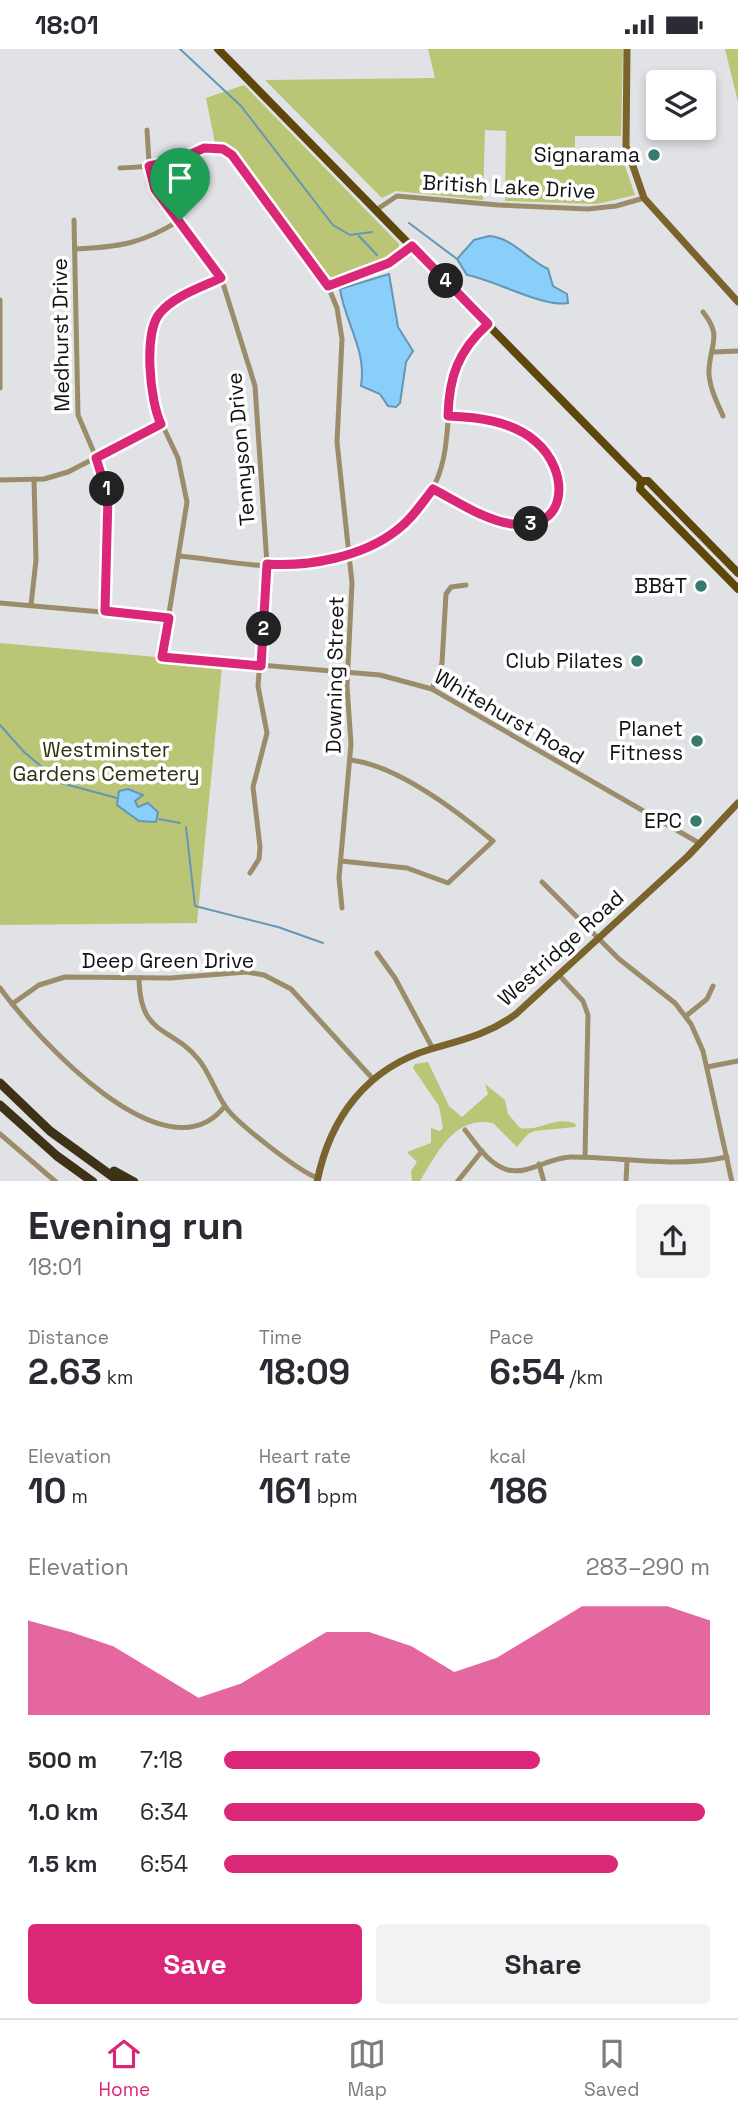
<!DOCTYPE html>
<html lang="en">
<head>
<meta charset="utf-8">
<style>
  :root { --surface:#fff; --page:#f2f2f3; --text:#2b2b33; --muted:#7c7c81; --line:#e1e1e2; --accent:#db2777 }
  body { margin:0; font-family:"Space Grotesk",sans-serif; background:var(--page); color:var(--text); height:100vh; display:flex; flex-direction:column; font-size:26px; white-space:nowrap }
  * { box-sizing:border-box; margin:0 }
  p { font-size:23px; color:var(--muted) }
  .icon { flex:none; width:38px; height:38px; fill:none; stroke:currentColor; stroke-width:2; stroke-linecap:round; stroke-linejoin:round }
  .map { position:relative; height:1132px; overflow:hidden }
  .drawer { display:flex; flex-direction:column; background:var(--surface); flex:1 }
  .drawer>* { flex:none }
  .fabs { position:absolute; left:646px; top:21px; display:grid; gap:14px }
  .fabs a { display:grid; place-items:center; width:70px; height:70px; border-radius:7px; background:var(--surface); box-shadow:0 4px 10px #0003; font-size:35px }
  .pin { position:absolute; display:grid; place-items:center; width:60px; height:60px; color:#fff; margin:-72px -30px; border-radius:50% 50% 50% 0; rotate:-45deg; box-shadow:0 0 7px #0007 }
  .pin .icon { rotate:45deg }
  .km { position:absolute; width:35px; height:35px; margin:-18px; border-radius:50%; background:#222; color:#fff; font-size:19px; line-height:35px; text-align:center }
  .round { display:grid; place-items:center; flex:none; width:74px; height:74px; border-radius:7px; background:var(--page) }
  .overview { display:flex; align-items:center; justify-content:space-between; height:119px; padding:0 28px }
  h1 { font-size:38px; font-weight:700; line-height:52px }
  .figures { display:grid; grid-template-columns:repeat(3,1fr); gap:10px; height:119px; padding:7px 28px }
  .figures div { display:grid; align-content:center }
  .figures b { font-size:35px; font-weight:700 }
  .figures small { font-size:19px; font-weight:400 }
  .figures p { font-size:19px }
  .chart { height:196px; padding:14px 28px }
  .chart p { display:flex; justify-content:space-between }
  .chart svg { width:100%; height:126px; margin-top:7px; fill:var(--accent); opacity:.7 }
  .button { display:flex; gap:14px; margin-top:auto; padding:14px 28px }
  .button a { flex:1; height:80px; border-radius:7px; background:var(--accent); color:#fff; font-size:28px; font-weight:700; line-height:80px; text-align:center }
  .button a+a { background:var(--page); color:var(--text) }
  ul { padding:0 28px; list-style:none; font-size:23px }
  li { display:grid; grid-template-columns:112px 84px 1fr; align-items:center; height:52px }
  li i { height:18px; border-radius:9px; background:var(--accent) }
  .status { display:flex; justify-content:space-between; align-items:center; height:49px; padding:0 35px; background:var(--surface); direction:ltr }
  .status svg { height:19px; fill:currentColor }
  .dock { display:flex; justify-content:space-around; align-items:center; height:98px; border-top:2px solid var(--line); background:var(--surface); font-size:19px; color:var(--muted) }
  .dock a { display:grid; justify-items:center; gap:4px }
  .dock .selected { color:var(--accent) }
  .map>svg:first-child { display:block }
  .green { fill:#bac576 }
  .water { fill:#8acefa; stroke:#6696b5; stroke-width:2 }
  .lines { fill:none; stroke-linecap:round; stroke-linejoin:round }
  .stream { stroke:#6696b5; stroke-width:2 }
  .street { stroke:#9c8d6a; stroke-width:5 }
  .secondary { stroke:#7a632d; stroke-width:7 }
  .primary { stroke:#5d470b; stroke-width:8 }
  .highway { stroke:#3e3216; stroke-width:9 }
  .route-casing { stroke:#fff; stroke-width:14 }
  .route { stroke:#db2777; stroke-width:9 }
  .poi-dot { fill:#357b72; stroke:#fff; stroke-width:2.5 }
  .labels { text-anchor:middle; stroke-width:7; stroke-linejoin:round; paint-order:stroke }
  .poi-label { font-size:21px; fill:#121214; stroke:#fff; text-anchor:end }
  .street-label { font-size:21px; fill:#121214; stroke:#fff }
  .park-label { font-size:21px; fill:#2e330c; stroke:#fff }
</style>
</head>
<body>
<div class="status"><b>18:01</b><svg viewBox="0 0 49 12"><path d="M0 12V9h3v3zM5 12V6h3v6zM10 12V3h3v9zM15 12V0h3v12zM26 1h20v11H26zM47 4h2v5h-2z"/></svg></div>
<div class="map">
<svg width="738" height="1133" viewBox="0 0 738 1133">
  <rect width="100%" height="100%" fill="#e0e2e6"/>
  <g class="green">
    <polygon points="428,0 623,0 621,87 575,87 575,111 623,111 635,146 597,155 505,152 506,82 485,81 483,151 396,142 382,149 265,31 435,29"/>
    <polygon points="725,0 738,0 738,53"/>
    <polygon points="244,36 399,195 399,203 330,233 269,154 236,105 215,94 206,49"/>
    <polygon points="0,594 156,608 222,618 197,874 0,876"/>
    <path d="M428 1013 449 1057 462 1068 488 1045 485 1035 505 1051 508 1065 520 1079C541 1083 554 1066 576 1075L575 1078 535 1082 528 1085 517 1098 493 1074C454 1067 438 1103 420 1132H412L411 1122 417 1113 407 1103 431 1094V1079L440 1082 443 1079 439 1057 413 1019 415 1015Z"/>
  </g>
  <g class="water">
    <path d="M489 187C511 188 527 210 548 220L553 237 567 245 568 254C544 259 495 231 467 226L457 210 474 191Z"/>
    <path d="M389 225 398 278 413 302 406 313 400 354 396 358 388 357 380 345 361 337C367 301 345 274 340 240Z"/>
    <polygon points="128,740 143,746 135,752 138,758 148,754 158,763 156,773 139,772 117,756 119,742"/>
  </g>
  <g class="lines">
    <g class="stream">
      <polyline points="180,0 241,57 333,176 350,186 372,183"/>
      <polyline points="409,174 457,210"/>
      <polyline points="359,187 377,206"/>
      <polyline points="0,676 24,703 61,734 117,749"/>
      <polyline points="159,770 180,774"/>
      <polyline points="186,778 195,857 278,878 323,894"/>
    </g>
    <g class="street">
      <polyline points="147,81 150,129 221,228 255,337 267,515 258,637 267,684 253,738 260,798 259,810 250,824"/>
      <path d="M120 119C135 118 150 118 165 115 189 110 209 89 232 106L328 237 337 259 342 290 337 393 352 534 347 637 351 695 339 829 342 859"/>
      <polyline points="376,161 397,147 498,156 588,160 616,157 644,149"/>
      <polyline points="74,171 78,366 101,420 108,447 105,562"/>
      <path d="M75 200C119 198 142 195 180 171"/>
      <polyline points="221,228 166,258 152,279 153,356 178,409 187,453 162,608 380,626 432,640 699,794"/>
      <polyline points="328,237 389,214 412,197"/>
      <polyline points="0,251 0,339"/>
      <path d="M703 263C722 287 711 293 709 320 708 336 717 353 723 367"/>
      <polyline points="713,303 738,302"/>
      <polyline points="0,431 44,430 68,423 161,375"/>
      <path d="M433 440C458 453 484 471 512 475 570 484 571 422 535 392 512 372 477 368 448 367"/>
      <path d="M180 507C218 511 259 519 297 517 311 516 325 510 339 506 393 490 436 461 445 401 453 347 442 316 488 275"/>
      <polyline points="0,554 169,569"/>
      <polyline points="31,556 36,511 34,430"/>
      <polyline points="432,640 442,614 446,545 451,538 466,536"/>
      <path d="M341 812 407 819 448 834 493 792C457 762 397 716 350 711"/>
      <polyline points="542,833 619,910 675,954 691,975 703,1002 732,1133"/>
      <polyline points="377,904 395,929 433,1000"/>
      <polyline points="558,925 583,952 588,966 585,1108"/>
      <path d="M139 929C140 989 171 976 199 1011 210 1025 215 1042 225 1057 235 1073 301 1124 318 1129"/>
      <path d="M0 939C35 987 166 1133 225 1057"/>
      <polyline points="12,955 39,936 65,928 170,929 247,923 264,926 291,940 373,1030"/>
      <polyline points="686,967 707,950 713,937"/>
      <polyline points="707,1018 738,1012"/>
      <path d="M465 1081C476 1095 489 1116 508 1121 528 1126 550 1108 571 1108 623 1108 674 1119 727 1108"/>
      <polyline points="0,1085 56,1133"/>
      <polyline points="539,1115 544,1133"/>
      <polyline points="457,1133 482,1102"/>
      <polyline points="626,1133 627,1111"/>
    </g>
    <g class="secondary">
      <polyline points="627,0 626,97 644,149 738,253"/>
      <path d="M317 1133C330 1068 367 1019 431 1000 462 991 489 985 516 965L688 807 738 754"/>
    </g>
    <g class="primary">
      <polyline points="218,0 635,426 641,432 640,440 738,540"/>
      <polyline points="641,432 648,432 738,524"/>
    </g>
    <g class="highway">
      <polyline points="0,1034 50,1082 120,1133"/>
      <polyline points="0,1056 57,1107 93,1133"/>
      <polyline points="114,1122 134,1133"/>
    </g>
  </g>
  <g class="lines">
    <defs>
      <path id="route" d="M204 99 223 100 232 106 328 237 389 214 412 197 488 275C458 302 449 328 448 367 477 368 512 372 535 392 570 421 570 483 512 475 484 471 458 453 433 440 422 454 412 470 397 481 363 508 308 518 267 515L261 617 162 608 169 569 105 562 108 447 96 409 161 375C150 353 143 283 160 264 174 247 202 238 221 229L155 140 149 117 178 111Z"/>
    </defs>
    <use href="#route" class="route-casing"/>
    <use href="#route" class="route"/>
  </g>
  <g class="poi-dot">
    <circle cx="654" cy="106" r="7"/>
    <circle cx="701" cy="537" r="7"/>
    <circle cx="637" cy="612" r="7"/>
    <circle cx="697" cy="692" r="7"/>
    <circle cx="696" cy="772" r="7"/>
  </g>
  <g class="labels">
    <g class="poi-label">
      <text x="640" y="113">Signarama</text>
      <text x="687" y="544">BB&amp;T</text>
      <text x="623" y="619">Club Pilates</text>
      <text x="683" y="687">Planet<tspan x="683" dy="24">Fitness</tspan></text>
      <text x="682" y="779">EPC</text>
    </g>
    <g class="street-label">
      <text transform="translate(509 138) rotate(3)" y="7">British Lake Drive</text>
      <text transform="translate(61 286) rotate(-91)" y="7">Medhurst Drive</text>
      <text transform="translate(241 400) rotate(-95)" y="7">Tennyson Drive</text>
      <text transform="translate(335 626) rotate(-89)" y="7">Downing Street</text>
      <text transform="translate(509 668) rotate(30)" y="7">Whitehurst Road</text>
      <text transform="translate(561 899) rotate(-42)" y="7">Westridge Road</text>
      <text x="168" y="919">Deep Green Drive</text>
    </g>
    <g class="park-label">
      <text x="106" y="708">Westminster<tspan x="106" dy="24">Gardens Cemetery</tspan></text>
    </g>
  </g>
</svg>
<div class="fabs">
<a><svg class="icon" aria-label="layers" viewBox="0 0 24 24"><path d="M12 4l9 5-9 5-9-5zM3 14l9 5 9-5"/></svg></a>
</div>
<div class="pin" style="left:180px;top:171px;background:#1e9e55"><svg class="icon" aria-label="arrive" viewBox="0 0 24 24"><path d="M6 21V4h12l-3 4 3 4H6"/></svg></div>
<b class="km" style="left:107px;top:440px">1</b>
<b class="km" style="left:264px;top:580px">2</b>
<b class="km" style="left:531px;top:475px">3</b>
<b class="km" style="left:446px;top:232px">4</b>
</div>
<section class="drawer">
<div class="overview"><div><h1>Evening run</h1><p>18:01</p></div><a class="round"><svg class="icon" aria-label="share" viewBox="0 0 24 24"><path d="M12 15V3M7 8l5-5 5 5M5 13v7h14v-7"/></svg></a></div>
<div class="figures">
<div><p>Distance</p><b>2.63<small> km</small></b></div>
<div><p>Time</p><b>18:09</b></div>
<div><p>Pace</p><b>6:54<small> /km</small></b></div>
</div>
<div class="figures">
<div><p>Elevation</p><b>10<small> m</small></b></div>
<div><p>Heart rate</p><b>161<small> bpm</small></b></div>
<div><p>kcal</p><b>186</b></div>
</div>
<div class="chart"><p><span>Elevation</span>283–290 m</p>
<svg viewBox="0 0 160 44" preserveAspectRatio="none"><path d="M0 44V11L10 15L20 20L30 29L40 38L50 33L60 24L70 15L80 15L90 20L100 29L110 24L120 15L130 6L140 6L150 6L160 11V44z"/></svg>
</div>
<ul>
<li><b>500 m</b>7:18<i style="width:65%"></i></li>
<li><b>1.0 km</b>6:34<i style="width:99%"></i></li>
<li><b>1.5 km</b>6:54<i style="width:81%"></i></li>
</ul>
<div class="button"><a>Save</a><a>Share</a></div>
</section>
<nav class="dock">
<a class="selected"><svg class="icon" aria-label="home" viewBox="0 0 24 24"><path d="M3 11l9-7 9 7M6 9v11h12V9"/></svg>Home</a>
<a><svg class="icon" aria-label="map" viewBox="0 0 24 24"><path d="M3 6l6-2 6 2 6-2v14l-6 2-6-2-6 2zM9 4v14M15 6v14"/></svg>Map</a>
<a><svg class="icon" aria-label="saved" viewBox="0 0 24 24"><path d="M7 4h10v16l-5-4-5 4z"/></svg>Saved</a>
</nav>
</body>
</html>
